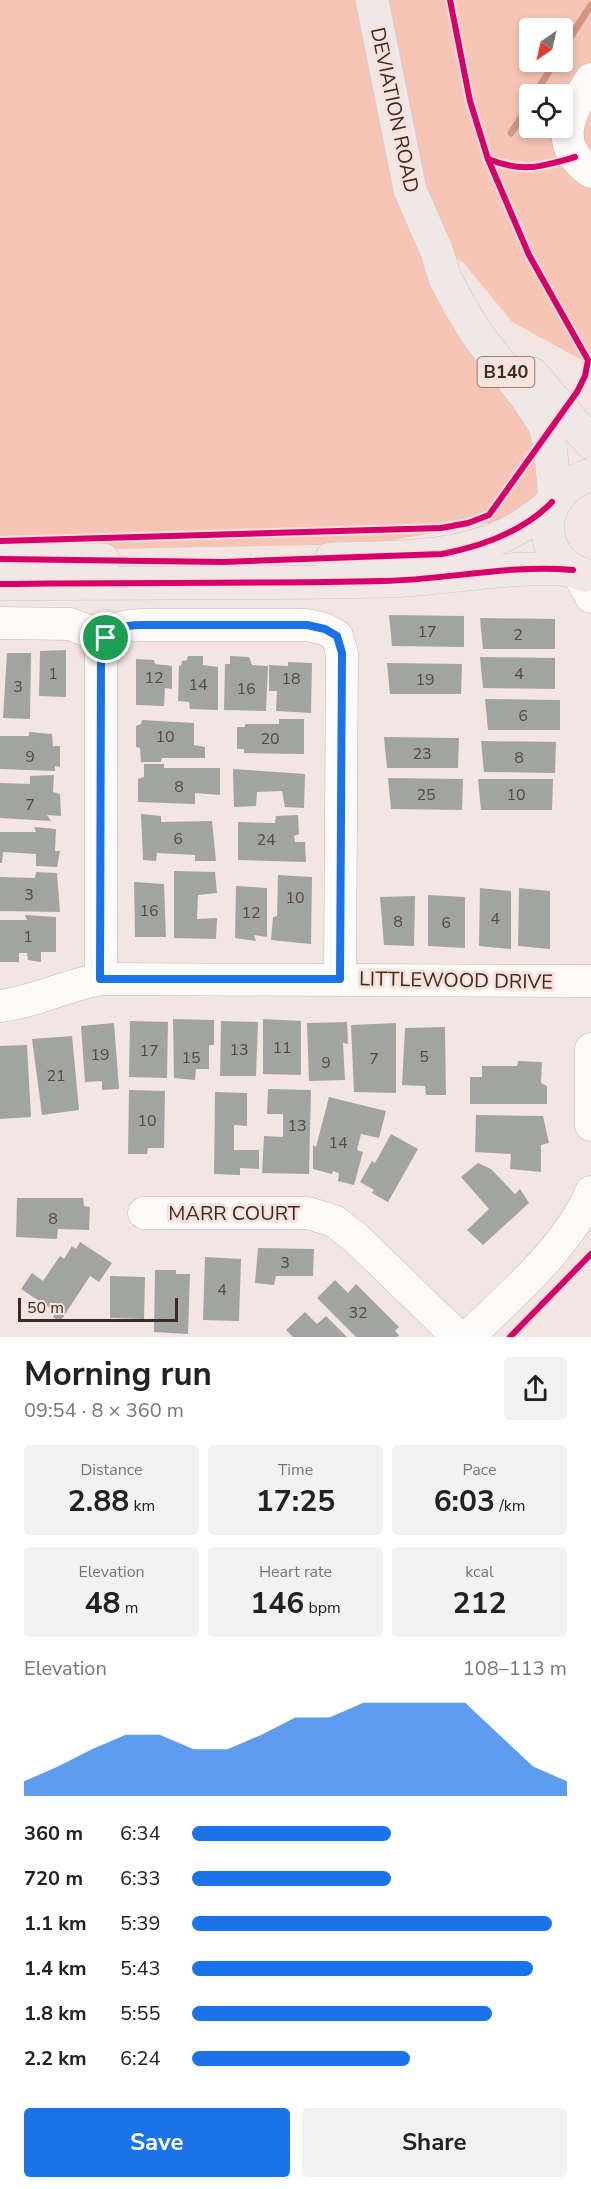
<!DOCTYPE html>
<html lang="en">
<head>
<meta charset="utf-8">
<style>
  :root { --surface:#fff; --page:#f2f2f2; --text:#222; --muted:#767676; --accent:#1a73e8 }
  body { margin:0; font-family:"Nunito Sans",sans-serif; background:var(--page); color:var(--text); height:100vh; display:flex; flex-direction:column; font-size:22px; white-space:nowrap }
  * { box-sizing:border-box; margin:0 }
  p { font-size:20px; color:var(--muted) }
  .icon { flex:none; width:33px; height:33px; fill:none; stroke:currentColor; stroke-width:2; stroke-linecap:round; stroke-linejoin:round }
  .map { position:relative; height:1337px; overflow:hidden }
  .details { display:flex; flex-direction:column; background:var(--surface); flex:1 }
  .details>* { flex:none }
  .needle { width:39px; rotate:214deg }
  .buttons { position:absolute; left:519px; top:18px; display:grid; gap:12px }
  .buttons a { display:grid; place-items:center; width:54px; height:54px; border-radius:6px; background:var(--surface); box-shadow:0 3px 9px #0003; font-size:30px }
  .scale { position:absolute; left:18px; bottom:15px; width:160px; box-sizing:border-box; padding-left:6px; border:3px solid #3a2b26; border-top:0; font-size:16px; line-height:21px; white-space:nowrap; color:#3a2b26; -webkit-text-stroke:4px #fae1da; paint-order:stroke }
  .pin { position:absolute; display:grid; place-items:center; width:51px; height:51px; color:#fff; margin:-26px; border:3px solid #fff; border-radius:50%; box-shadow:0 2px 6px #0007 }
  .round { display:grid; place-items:center; flex:none; width:63px; height:63px; border-radius:6px; background:var(--page) }
  .summary { display:flex; align-items:center; justify-content:space-between; height:102px; padding:0 24px }
  h1 { font-size:33px; font-weight:700; line-height:45px }
  .metrics { display:grid; grid-template-columns:repeat(3,1fr); gap:9px; height:102px; padding:6px 24px }
  .metrics div { display:grid; align-content:center; border-radius:6px; background:var(--page); text-align:center }
  .metrics b { font-size:30px; font-weight:700 }
  .metrics small { font-size:16px; font-weight:400 }
  .metrics p { font-size:16px }
  .chart { height:168px; padding:12px 24px }
  .chart p { display:flex; justify-content:space-between }
  .chart svg { width:100%; height:108px; margin-top:6px; fill:var(--accent); opacity:.7 }
  .action { display:flex; gap:12px; margin-top:auto; padding:12px 24px }
  .action a { flex:1; height:69px; border-radius:6px; background:var(--accent); color:#fff; font-size:24px; font-weight:700; line-height:69px; text-align:center }
  .action a+a { background:var(--page); color:var(--text) }
  ul { padding:0 24px; list-style:none; font-size:20px }
  li { display:grid; grid-template-columns:96px 72px 1fr; align-items:center; height:45px }
  li i { height:15px; border-radius:8px; background:var(--accent) }
  .map>svg:first-child { display:block }
  .green { fill:#f7c5b6; fill-rule:evenodd }
  .lines { fill:none; stroke-linecap:round; stroke-linejoin:round }
  .stream { stroke:#d79683; stroke-width:7 }
  .building { fill:#a2a4a1 }
  .minor-casing { stroke:#c5b8b4; stroke-width:33 }
  .major-casing { stroke:#ccc3c1; stroke-width:34 }
  .minor { stroke:#fdfbfa; stroke-width:32 }
  .major { stroke:#f0e8e6; stroke-width:33 }
  .cycleway-casing { stroke:#fae1da; stroke-width:10 }
  .cycleway { stroke:#d6006c; stroke-width:6 }
  .route-casing { stroke:#fff; stroke-width:12 }
  .route { stroke:#1a73e8; stroke-width:8 }
  .labels { text-anchor:middle; stroke-width:6; stroke-linejoin:round; paint-order:stroke }
  .number-label { font-size:16px; fill:#544945 }
  .shield { fill:#fae1da; stroke:#74625c; stroke-width:1.5 }
  .shield-label { font-size:18px; font-weight:bold; fill:#3a2b26 }
  .street-label { font-size:20px; fill:#3a2b26; stroke:#fae1da }
</style>
</head>
<body>
<div class="map">
<svg width="591" height="1337" viewBox="0 0 591 1337">
  <rect width="100%" height="100%" fill="#f3e5e1"/>
  <path class="green" d="M0 0H591V365L512 322 463 262 437 252 528 399 555 498 509 519 372 544 0 551ZM530 28H562V62H530ZM530 94H562V128H530Z"/>
  <g class="lines">
    <g class="stream">
      <polyline points="562,50 591,5"/>
      <polyline points="535,94 555,62"/>
      <polyline points="511,133 530,103"/>
    </g>
  </g>
  <g class="building">
    <polygon points="389,615 464,616 464,647 392,646"/>
    <polygon points="480,618 555,619 555,649 483,649"/>
    <polygon points="66,650 66,697 39,696 40,651"/>
    <polygon points="7,653 31,653 30,719 3,718"/>
    <polygon points="188,656 203,656 203,665 218,667 218,710 190,709 189,702 178,701 179,665 181,666 182,661 187,660"/>
    <polygon points="230,656 249,657 252,665 268,666 266,711 224,710 225,664 230,664"/>
    <polygon points="480,657 555,658 555,689 483,688"/>
    <polygon points="136,659 154,660 155,664 172,666 172,689 165,688 164,706 136,705"/>
    <polygon points="288,662 312,663 311,713 276,711 277,691 269,691 269,665 288,666"/>
    <polygon points="387,663 462,664 461,694 390,694"/>
    <polygon points="485,699 560,700 560,730 488,730"/>
    <polygon points="279,719 304,719 304,754 244,753 244,749 237,749 237,727 245,727 245,724 279,724"/>
    <polygon points="142,720 194,723 194,745 205,747 205,758 162,758 161,762 141,762 140,748 136,747 136,726 141,724"/>
    <polygon points="29,732 52,734 53,746 60,746 60,767 55,766 55,771 0,769 0,736 29,736"/>
    <polygon points="384,737 459,738 458,768 387,768"/>
    <polygon points="481,741 556,742 555,773 484,772"/>
    <polygon points="144,764 164,764 164,768 220,768 220,795 195,793 195,804 138,802 138,779 144,777"/>
    <polygon points="233,769 305,774 304,808 285,807 282,791 257,792 256,806 234,807"/>
    <polygon points="54,775 53,792 60,794 61,816 47,815 51,821 0,818 0,783 30,784 30,776"/>
    <polygon points="388,778 463,779 462,810 391,809"/>
    <polygon points="478,779 553,779 552,810 481,810"/>
    <polygon points="141,814 161,816 161,822 212,821 216,861 195,861 195,855 157,853 156,861 143,860"/>
    <polygon points="298,815 299,834 294,836 295,842 305,842 306,862 238,860 238,822 275,823 276,816"/>
    <polygon points="34,827 56,829 55,851 60,851 57,867 36,866 36,854 3,852 2,863 0,863 0,832 36,832"/>
    <polygon points="174,871 215,872 217,893 198,895 197,919 217,918 216,939 174,938"/>
    <polygon points="36,872 57,873 60,912 0,911 0,877 35,878"/>
    <polygon points="278,875 312,877 311,944 271,940 273,917 277,916"/>
    <polygon points="134,882 164,884 166,937 135,937"/>
    <polygon points="236,886 267,888 267,937 254,935 256,941 235,938"/>
    <polygon points="480,888 511,891 511,949 479,946"/>
    <polygon points="519,888 550,891 550,949 518,946"/>
    <polygon points="428,895 465,897 465,948 428,946"/>
    <polygon points="415,896 414,946 384,945 380,897"/>
    <polygon points="25,915 56,917 56,952 41,952 41,962 28,960 27,953 19,953 19,962 0,962 0,920 27,920"/>
    <polygon points="173,1019 214,1020 214,1045 209,1045 209,1069 196,1069 195,1080 174,1078"/>
    <polygon points="263,1019 301,1021 301,1075 263,1074"/>
    <polygon points="130,1021 168,1022 167,1078 129,1077"/>
    <polygon points="221,1021 258,1022 256,1076 220,1076"/>
    <polygon points="347,1022 348,1044 343,1043 345,1080 309,1081 307,1023"/>
    <polygon points="114,1023 119,1089 102,1090 102,1081 85,1082 81,1026"/>
    <polygon points="396,1023 396,1093 354,1092 351,1025"/>
    <polygon points="445,1027 446,1095 426,1095 425,1086 402,1085 405,1028"/>
    <polygon points="72,1036 79,1110 42,1115 32,1039"/>
    <polygon points="27,1045 31,1117 0,1119 0,1046"/>
    <polygon points="518,1061 542,1062 541,1083 547,1086 547,1104 470,1104 470,1077 482,1077 482,1066 517,1066"/>
    <polygon points="268,1089 311,1090 309,1174 262,1173 264,1136 283,1137 283,1114 267,1114"/>
    <polygon points="129,1090 165,1091 164,1148 148,1148 147,1154 128,1154"/>
    <polygon points="215,1092 247,1093 247,1126 234,1125 234,1150 259,1150 259,1169 240,1168 240,1175 214,1174"/>
    <polygon points="329,1097 386,1111 379,1138 361,1134 357,1150 363,1152 354,1185 338,1181 339,1173 333,1171 332,1174 313,1169 313,1145 316,1147"/>
    <polygon points="476,1115 543,1116 549,1143 541,1145 541,1172 510,1169 511,1154 475,1152"/>
    <polygon points="391,1134 418,1149 388,1202 372,1193 374,1190 360,1182 372,1161 375,1163"/>
    <polygon points="478,1163 491,1169 515,1194 520,1189 529,1203 483,1245 467,1230 489,1209 461,1177"/>
    <polygon points="17,1198 83,1198 84,1206 90,1207 89,1230 58,1229 57,1239 16,1237"/>
    <polygon points="80,1242 112,1263 99,1282 90,1276 60,1322 53,1317 56,1312 21,1289 32,1273 43,1281 60,1256 64,1259 72,1246 76,1249"/>
    <polygon points="258,1248 314,1249 313,1276 276,1276 274,1285 255,1283"/>
    <polygon points="205,1257 241,1259 239,1321 203,1320"/>
    <polygon points="155,1270 176,1270 176,1274 190,1274 188,1334 154,1332"/>
    <polygon points="110,1276 145,1277 144,1319 110,1318"/>
    <polygon points="335,1280 348,1293 356,1284 399,1327 395,1331 399,1335 397,1337 356,1337 317,1298"/>
    <polygon points="305,1312 317,1324 326,1316 347,1337 293,1337 286,1330"/>
  </g>
  <g class="lines">
    <defs>
      <g id="minor">
        <path d="M591 79C570 112 551 143 591 172"/>
        <polyline points="578,573 591,597"/>
        <polyline points="0,623 70,624 106,638"/>
        <path d="M101 979V653C105 630 120 625 142 625H307L325 629 337 636 342 653 340 979"/>
        <path d="M0 1006C35 1002 66 985 101 979L591 981"/>
        <polyline points="591,1049 591,1125"/>
        <polyline points="144,1213 308,1213 334,1221 356,1238 458,1337"/>
        <path d="M468 1337C510 1296 569 1246 591 1192"/>
      </g>
      <g id="major">
        <polyline points="372,0 410,190 437,252 445,278 459,305 479,337 528,399 544,424 550,444 555,498"/>
        <polyline points="532,374 591,443"/>
        <polyline points="0,559 103,560"/>
        <path d="M331 559C408 557 494 561 552 502"/>
        <path d="M585 575C531 559 538 488 591 475"/>
        <path d="M0 584C128 582 255 584 383 581 446 580 510 564 573 570"/>
      </g>
    </defs>
    <use href="#minor" class="minor-casing"/>
    <use href="#major" class="major-casing"/>
    <use href="#minor" class="minor"/>
    <use href="#major" class="major"/>
    <defs>
      <g id="cycleway">
        <path d="M488 159C523 173 540 167 575 157"/>
        <polyline points="0,541 441,528 468,523 489,515 577,392 585,376 588,360 529,255 488,159 470,101 450,0"/>
        <path d="M0 559 223 562 442 554C483 546 523 532 552 502"/>
        <path d="M0 584C128 582 255 584 383 581 446 580 510 564 573 570"/>
        <polyline points="510,1337 591,1254"/>
      </g>
    </defs>
    <use href="#cycleway" class="cycleway-casing"/>
    <use href="#cycleway" class="cycleway"/>
  </g>
  <g class="lines">
    <defs>
      <path id="route" d="M142 625H307L325 629 337 636 342 653 340 979H100L101 653C106 630 120 625 142 625Z"/>
    </defs>
    <use href="#route" class="route-casing"/>
    <use href="#route" class="route"/>
  </g>
  <g class="labels">
    <g class="number-label">
      <text x="427" y="637">17</text>
      <text x="518" y="640">2</text>
      <text x="53" y="679">1</text>
      <text x="519" y="679">4</text>
      <text x="154" y="683">12</text>
      <text x="291" y="684">18</text>
      <text x="425" y="685">19</text>
      <text x="198" y="690">14</text>
      <text x="18" y="692">3</text>
      <text x="246" y="694">16</text>
      <text x="523" y="721">6</text>
      <text x="165" y="742">10</text>
      <text x="270" y="744">20</text>
      <text x="422" y="759">23</text>
      <text x="30" y="762">9</text>
      <text x="519" y="763">8</text>
      <text x="179" y="792">8</text>
      <text x="426" y="800">25</text>
      <text x="516" y="800">10</text>
      <text x="30" y="810">7</text>
      <text x="178" y="844">6</text>
      <text x="266" y="845">24</text>
      <text x="29" y="900">3</text>
      <text x="295" y="903">10</text>
      <text x="149" y="916">16</text>
      <text x="251" y="918">12</text>
      <text x="495" y="924">4</text>
      <text x="398" y="927">8</text>
      <text x="446" y="928">6</text>
      <text x="28" y="942">1</text>
      <text x="282" y="1053">11</text>
      <text x="239" y="1055">13</text>
      <text x="149" y="1056">17</text>
      <text x="100" y="1060">19</text>
      <text x="424" y="1062">5</text>
      <text x="191" y="1063">15</text>
      <text x="374" y="1064">7</text>
      <text x="326" y="1068">9</text>
      <text x="56" y="1081">21</text>
      <text x="147" y="1126">10</text>
      <text x="297" y="1131">13</text>
      <text x="338" y="1148">14</text>
      <text x="53" y="1224">8</text>
      <text x="285" y="1268">3</text>
      <text x="222" y="1295">4</text>
      <text x="358" y="1318">32</text>
    </g>
    <rect class="shield" x="477.5" y="357" width="57" height="30" rx="4.5"/>
    <g class="shield-label">
      <text x="506" y="378">B140</text>
    </g>
    <g class="street-label">
      <text transform="translate(395 110) rotate(78)" y="7">DEVIATION ROAD</text>
      <text transform="translate(456 980) rotate(1)" y="7">LITTLEWOOD DRIVE</text>
      <text x="234" y="1220">MARR COURT</text>
    </g>
  </g>
</svg>
<div class="buttons">
<a><svg class="needle" viewBox="-14 -14 28 28"><path d="M0-13l5 13h-10z" fill="#e53935"/><path d="M0 13l5-13h-10z" fill="#767676"/></svg></a>
<a><svg class="icon" aria-label="locate" viewBox="0 0 24 24"><circle cx="12" cy="12" r="6"/><path d="M12 2v4M12 18v4M2 12h4M18 12h4"/></svg></a>
</div>
<div class="scale">50 m</div>
<div class="pin" style="left:106px;top:638px;background:#1e9e55"><svg class="icon" aria-label="arrive" viewBox="0 0 24 24"><path d="M6 21V4h12l-3 4 3 4H6"/></svg></div>
</div>
<section class="details">
<div class="summary"><div><h1>Morning run</h1><p>09:54 · 8 × 360 m</p></div><a class="round"><svg class="icon" aria-label="share" viewBox="0 0 24 24"><path d="M12 15V3M7 8l5-5 5 5M5 13v7h14v-7"/></svg></a></div>
<div class="metrics">
<div><p>Distance</p><b>2.88<small> km</small></b></div>
<div><p>Time</p><b>17:25</b></div>
<div><p>Pace</p><b>6:03<small> /km</small></b></div>
</div>
<div class="metrics">
<div><p>Elevation</p><b>48<small> m</small></b></div>
<div><p>Heart rate</p><b>146<small> bpm</small></b></div>
<div><p>kcal</p><b>212</b></div>
</div>
<div class="chart"><p><span>Elevation</span>108–113 m</p>
<svg viewBox="0 0 160 44" preserveAspectRatio="none"><path d="M0 44V38L10 32L20 25L30 19L40 19L50 25L60 25L70 19L80 12L90 12L100 6L110 6L120 6L130 6L140 19L150 32L160 38V44z"/></svg>
</div>
<ul>
<li><b>360 m</b>6:34<i style="width:53%"></i></li>
<li><b>720 m</b>6:33<i style="width:53%"></i></li>
<li><b>1.1 km</b>5:39<i style="width:96%"></i></li>
<li><b>1.4 km</b>5:43<i style="width:91%"></i></li>
<li><b>1.8 km</b>5:55<i style="width:80%"></i></li>
<li><b>2.2 km</b>6:24<i style="width:58%"></i></li>
</ul>
<div class="action"><a>Save</a><a>Share</a></div>
</section>
</body>
</html>
